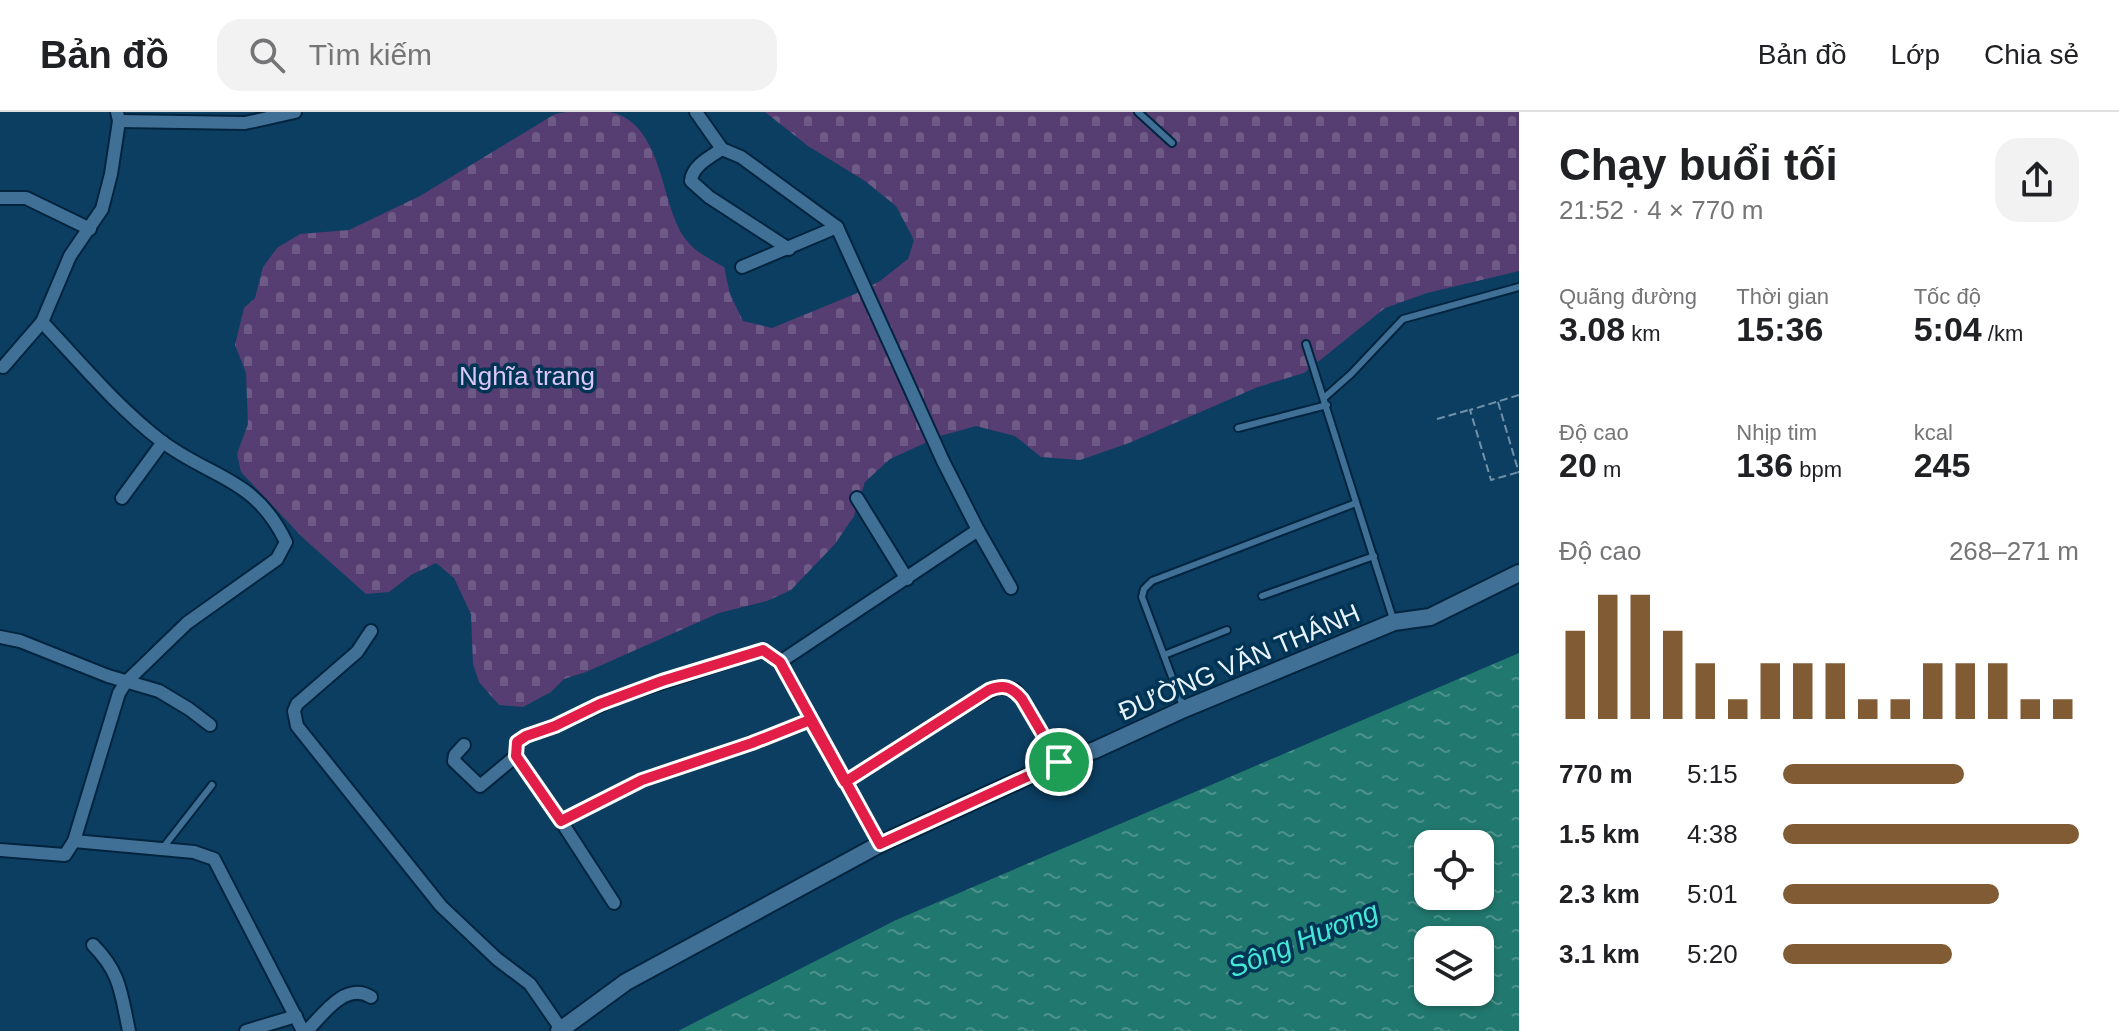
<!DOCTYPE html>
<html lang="vi">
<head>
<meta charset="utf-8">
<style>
  :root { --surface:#fff; --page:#f2f2f2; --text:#202124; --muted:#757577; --line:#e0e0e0; --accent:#805b34 }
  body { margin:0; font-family:Helvetica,sans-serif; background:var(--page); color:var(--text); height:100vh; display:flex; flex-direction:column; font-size:30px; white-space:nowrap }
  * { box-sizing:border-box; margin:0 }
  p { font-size:26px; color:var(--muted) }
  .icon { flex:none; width:44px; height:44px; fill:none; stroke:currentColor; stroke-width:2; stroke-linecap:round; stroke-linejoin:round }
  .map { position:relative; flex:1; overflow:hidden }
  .panel { display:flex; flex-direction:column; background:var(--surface); width:600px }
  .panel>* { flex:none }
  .buttons { position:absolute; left:1414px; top:718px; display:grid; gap:16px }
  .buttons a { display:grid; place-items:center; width:80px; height:80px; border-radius:16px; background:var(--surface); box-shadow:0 2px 6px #0004; font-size:40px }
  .pin { position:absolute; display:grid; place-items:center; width:68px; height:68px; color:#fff; margin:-34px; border:4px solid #fff; border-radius:50%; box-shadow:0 2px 8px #0007 }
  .round { display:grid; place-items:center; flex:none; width:84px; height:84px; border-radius:24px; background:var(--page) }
  .summary { display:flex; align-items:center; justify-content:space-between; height:136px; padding:0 40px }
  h1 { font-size:44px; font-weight:600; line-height:60px }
  .metrics { display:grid; grid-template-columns:repeat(3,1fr); gap:12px; height:136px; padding:8px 40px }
  .metrics div { display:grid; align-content:center }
  .metrics b { font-size:34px; font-weight:600 }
  .metrics small { font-size:22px; font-weight:400 }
  .metrics p { font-size:22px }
  .chart { height:224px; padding:16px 40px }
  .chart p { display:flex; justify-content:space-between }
  .chart svg { width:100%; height:144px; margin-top:8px; stroke:var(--accent); stroke-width:6 }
  ul { padding:0 40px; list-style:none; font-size:26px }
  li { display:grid; grid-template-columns:128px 96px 1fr; align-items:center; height:60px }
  li i { height:20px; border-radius:10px; background:var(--accent) }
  header { display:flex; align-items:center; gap:48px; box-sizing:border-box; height:112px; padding:0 40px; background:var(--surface); border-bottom:2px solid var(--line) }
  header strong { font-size:38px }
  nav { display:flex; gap:44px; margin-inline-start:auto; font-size:28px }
  .search { width:560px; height:72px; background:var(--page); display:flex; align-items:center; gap:20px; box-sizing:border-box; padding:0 28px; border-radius:24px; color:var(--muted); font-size:30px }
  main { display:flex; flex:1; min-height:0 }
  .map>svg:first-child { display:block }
  .cemetery { fill:url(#cemetery-stones) }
  .water { fill:url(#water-ripples); fill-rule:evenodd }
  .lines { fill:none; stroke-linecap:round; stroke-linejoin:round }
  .service-casing { stroke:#00243e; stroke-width:10 }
  .minor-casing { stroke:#00243e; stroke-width:16 }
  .secondary-casing { stroke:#00243e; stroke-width:20 }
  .path { stroke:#7191a8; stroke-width:2; stroke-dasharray:8 4; stroke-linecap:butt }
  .service { stroke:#417096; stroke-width:6 }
  .minor { stroke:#417096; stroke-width:12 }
  .secondary { stroke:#417096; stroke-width:16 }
  .route-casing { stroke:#fff; stroke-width:16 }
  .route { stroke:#e11d48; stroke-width:10 }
  .labels { text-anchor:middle; stroke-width:7; stroke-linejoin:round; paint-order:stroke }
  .park-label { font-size:26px; fill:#dbc7f5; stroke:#003455 }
  .street-label { font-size:26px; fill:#e8f2fb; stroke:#003455 }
  .water-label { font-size:28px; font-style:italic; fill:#47e7d5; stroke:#003455 }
</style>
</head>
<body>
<header>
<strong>Bản đồ</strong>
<div class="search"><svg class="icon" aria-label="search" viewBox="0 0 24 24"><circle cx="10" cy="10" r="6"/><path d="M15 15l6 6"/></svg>Tìm kiếm</div>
<nav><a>Bản đồ</a><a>Lớp</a><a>Chia sẻ</a></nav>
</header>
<main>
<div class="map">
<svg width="1519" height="919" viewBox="0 0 1519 919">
  <defs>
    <pattern id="cemetery-stones" width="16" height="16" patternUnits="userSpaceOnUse" patternTransform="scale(2)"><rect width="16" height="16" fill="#563d72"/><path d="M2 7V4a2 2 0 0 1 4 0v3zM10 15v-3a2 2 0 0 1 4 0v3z" fill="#6e5a87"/></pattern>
    <pattern id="water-ripples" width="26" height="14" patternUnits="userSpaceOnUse" patternTransform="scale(2)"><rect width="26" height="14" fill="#21786e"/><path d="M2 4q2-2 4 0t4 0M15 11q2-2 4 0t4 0" fill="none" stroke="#4c928b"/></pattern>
  </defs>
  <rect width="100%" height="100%" fill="#0c3e61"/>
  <path class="cemetery" d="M566 0C579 0 596 0 610 0 663 11 660 90 684 125 693 139 710 147 724 155L730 182 743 209 772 216 855 182 880 169 908 147 914 128 896 94 865 69 808 34 765 0H1519V159L1427 181 1385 196 1304 261 1258 275 1129 331 1080 348 1041 345 1015 324 976 314 940 324 890 347 865 370 854 404 835 432 791 478 767 489 719 501 586 560 564 567 551 580 523 595 499 593 479 570 473 552 471 502 454 466 436 451 411 463 389 480 366 482 302 425 241 360 237 342 248 312 246 261 235 233 244 196 255 186 263 155 277 136 300 122 349 118 420 84 555 2Z"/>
  <path class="water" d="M1519 541V919H678L896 808ZM1428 732H1480V784H1428ZM1428 828H1480V880H1428Z"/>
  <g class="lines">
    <defs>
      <g id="service">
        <polyline points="1138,0 1172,31"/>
        <polyline points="1306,232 1393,507"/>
        <polyline points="1325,285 1351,262 1403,207 1519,175"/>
        <polyline points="1238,316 1327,293"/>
        <polyline points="1262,484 1374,444"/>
        <polyline points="1164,543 1227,518"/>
        <polyline points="1184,597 1142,485 1144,477 1152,469 1356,391"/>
        <polyline points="162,737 212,673"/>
      </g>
      <g id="minor">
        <polyline points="696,0 722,37 741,45 837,115 943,349 978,418 780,550 880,732"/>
        <polyline points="119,9 245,11 295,0"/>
        <path d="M722 37C710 45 692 54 691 69L709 85 789 137"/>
        <polyline points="0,86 26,86 90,117"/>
        <polyline points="742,155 837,115"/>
        <polyline points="3,255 42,210"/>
        <polyline points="122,386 163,330"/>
        <polyline points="857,386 907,467"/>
        <polyline points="978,418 1011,476"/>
        <polyline points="371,519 357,540 297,592 294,599 297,614 441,794 497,847 530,872 561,917"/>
        <polyline points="0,525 20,529 108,564 159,579 189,597 210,613"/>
        <polyline points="464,633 455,643 454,649 480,674 516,644 561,709 642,668 752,631 810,608"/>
        <polyline points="516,644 517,630 526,624 555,614 618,585 763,538 780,550"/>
        <polyline points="845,670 965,593 998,575 1015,578 1022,587 1059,650"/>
        <polyline points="561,709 614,791"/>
        <polyline points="74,729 194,740 214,747 303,919"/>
        <path d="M0 738 65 743 74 729 119 581 126 570 187 511 277 447 286 430C254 364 211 367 160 328 116 294 80 250 42 210L70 144 102 97 111 62 119 9 117 0"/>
        <path d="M93 833C121 861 121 882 129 919"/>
        <polyline points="246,919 296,904"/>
        <path d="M307 919C323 902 346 869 371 885"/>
      </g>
      <polyline id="secondary" points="559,919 626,870 880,732 1059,650 1095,638 1184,597 1394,510 1430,505 1519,461"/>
    </defs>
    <use href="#service" class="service-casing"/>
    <use href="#minor" class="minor-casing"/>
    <use href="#secondary" class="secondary-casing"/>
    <g class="path">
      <polyline points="1519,283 1470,298 1491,368 1519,360"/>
      <polyline points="1498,290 1519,361"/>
      <polyline points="1437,307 1469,298"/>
    </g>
    <use href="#service" class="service"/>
    <use href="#minor" class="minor"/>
    <use href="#secondary" class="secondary"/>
  </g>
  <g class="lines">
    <defs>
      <path id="route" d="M1059 650 880 732 780 550 763 538 662 569 600 592 555 614 526 624 517 630 516 644 561 709 642 668 752 631 810 608 845 670 989 578C1004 572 1012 575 1022 587L1059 650"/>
    </defs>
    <use href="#route" class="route-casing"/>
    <use href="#route" class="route"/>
  </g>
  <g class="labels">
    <g class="park-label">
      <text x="527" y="273">Nghĩa trang</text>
    </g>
    <g class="street-label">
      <text transform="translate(1239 550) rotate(-23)" y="9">ĐƯỜNG VĂN THÁNH</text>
    </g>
    <g class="water-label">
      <text transform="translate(1303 827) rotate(-22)" y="10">Sông Hương</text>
    </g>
  </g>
</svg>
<div class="buttons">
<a><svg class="icon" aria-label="locate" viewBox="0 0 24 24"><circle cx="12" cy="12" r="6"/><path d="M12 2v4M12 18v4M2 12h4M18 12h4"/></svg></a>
<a><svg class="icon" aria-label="layers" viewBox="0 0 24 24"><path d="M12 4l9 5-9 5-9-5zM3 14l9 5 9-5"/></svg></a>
</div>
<div class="pin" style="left:1059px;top:650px;background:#1e9e55"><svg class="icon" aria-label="arrive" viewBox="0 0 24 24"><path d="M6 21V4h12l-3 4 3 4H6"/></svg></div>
</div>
<section class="panel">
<div class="summary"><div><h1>Chạy buổi tối</h1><p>21:52 · 4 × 770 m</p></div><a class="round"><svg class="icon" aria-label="share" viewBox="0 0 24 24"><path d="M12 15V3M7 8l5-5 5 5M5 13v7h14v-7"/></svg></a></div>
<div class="metrics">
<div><p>Quãng đường</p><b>3.08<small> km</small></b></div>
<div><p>Thời gian</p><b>15:36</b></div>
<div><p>Tốc độ</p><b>5:04<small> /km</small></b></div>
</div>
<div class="metrics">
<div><p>Độ cao</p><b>20<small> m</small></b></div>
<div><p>Nhịp tim</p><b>136<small> bpm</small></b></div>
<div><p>kcal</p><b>245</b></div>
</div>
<div class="chart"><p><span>Độ cao</span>268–271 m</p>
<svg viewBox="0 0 160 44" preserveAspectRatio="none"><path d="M5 44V17M15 44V6M25 44V6M35 44V17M45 44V27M55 44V38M65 44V27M75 44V27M85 44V27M95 44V38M105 44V38M115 44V27M125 44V27M135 44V27M145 44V38M155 44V38"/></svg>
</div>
<ul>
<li><b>770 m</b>5:15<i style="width:61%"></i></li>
<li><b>1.5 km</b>4:38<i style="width:100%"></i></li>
<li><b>2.3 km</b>5:01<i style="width:73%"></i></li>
<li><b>3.1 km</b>5:20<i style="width:57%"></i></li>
</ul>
</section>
</main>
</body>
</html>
